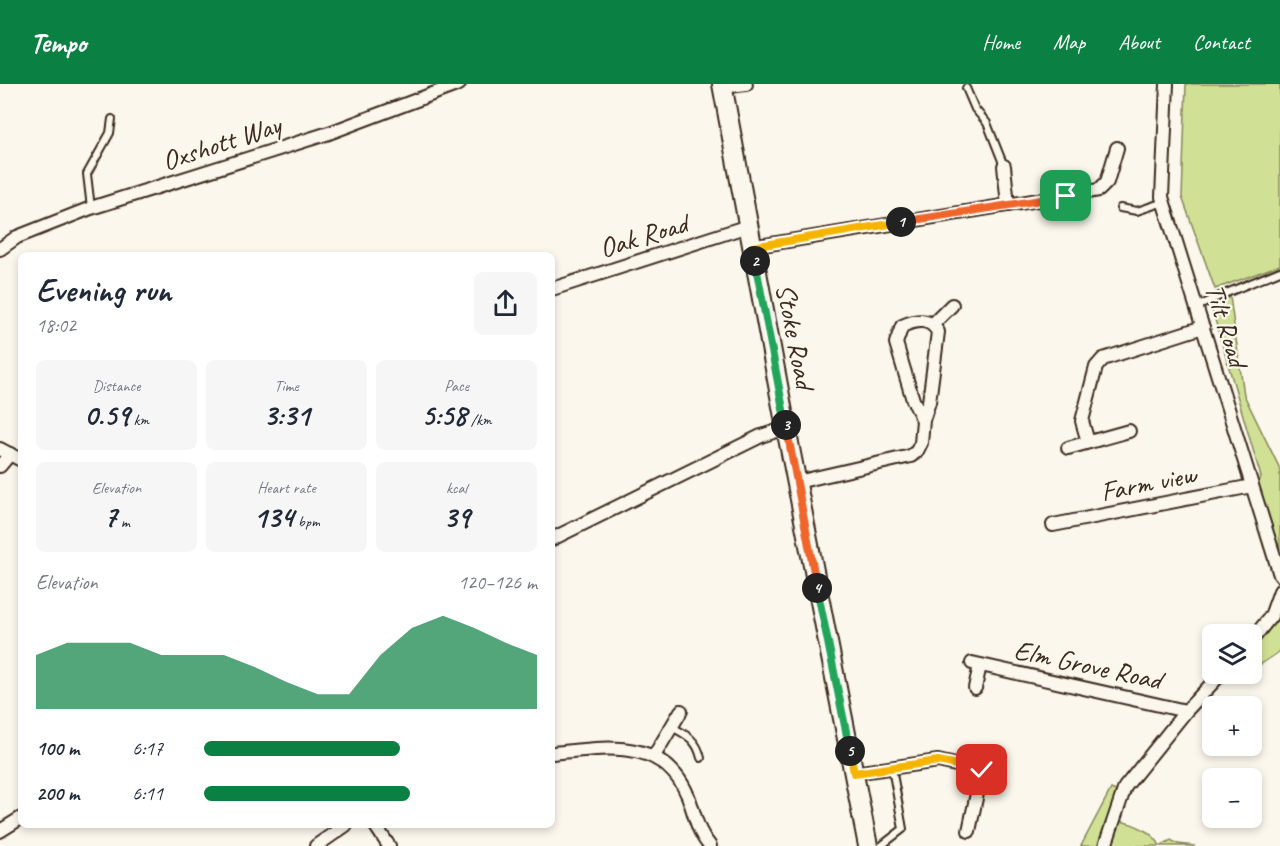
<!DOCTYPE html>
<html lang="en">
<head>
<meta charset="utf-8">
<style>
  :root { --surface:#fff; --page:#f6f6f7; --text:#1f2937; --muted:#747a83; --accent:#0b8043 }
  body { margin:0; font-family:Caveat,sans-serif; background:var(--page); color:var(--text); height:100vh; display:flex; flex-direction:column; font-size:22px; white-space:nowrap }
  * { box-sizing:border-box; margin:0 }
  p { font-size:20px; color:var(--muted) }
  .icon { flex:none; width:33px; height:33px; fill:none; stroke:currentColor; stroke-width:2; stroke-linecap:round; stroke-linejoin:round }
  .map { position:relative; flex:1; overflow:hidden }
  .sheet { position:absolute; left:18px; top:168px; width:537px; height:576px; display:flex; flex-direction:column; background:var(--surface); border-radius:9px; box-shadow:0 3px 9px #0003 }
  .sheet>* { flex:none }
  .controls { position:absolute; left:1202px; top:540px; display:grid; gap:12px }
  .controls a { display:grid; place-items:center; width:60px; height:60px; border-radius:9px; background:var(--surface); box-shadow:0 3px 9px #0003; font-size:30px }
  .pin { position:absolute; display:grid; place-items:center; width:51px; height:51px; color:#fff; margin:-26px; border-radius:12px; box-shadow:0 3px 9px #0006 }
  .km { position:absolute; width:30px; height:30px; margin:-15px; border-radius:50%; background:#222; color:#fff; font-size:16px; line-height:30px; text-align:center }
  .round { display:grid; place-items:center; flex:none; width:63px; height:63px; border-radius:9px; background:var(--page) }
  .overview { display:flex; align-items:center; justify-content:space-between; height:102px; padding:0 18px }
  h1 { font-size:33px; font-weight:700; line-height:45px }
  .figures { display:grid; grid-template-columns:repeat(3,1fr); gap:9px; height:102px; padding:6px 18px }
  .figures div { display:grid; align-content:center; border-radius:9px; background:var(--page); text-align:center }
  .figures b { font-size:30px; font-weight:700 }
  .figures small { font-size:16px; font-weight:400 }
  .figures p { font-size:16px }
  .chart { height:168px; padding:12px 18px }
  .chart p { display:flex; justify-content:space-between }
  .chart svg { width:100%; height:108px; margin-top:6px; fill:var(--accent); opacity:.7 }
  ul { padding:0 18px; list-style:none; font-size:20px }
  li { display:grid; grid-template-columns:96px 72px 1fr; align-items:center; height:45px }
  li i { height:15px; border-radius:8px; background:var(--accent) }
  header { display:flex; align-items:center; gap:36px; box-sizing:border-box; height:84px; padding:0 30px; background:var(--accent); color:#fff }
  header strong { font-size:28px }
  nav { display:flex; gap:33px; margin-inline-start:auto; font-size:21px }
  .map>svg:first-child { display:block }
  .green { fill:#d0e195; stroke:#86865a; stroke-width:1.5 }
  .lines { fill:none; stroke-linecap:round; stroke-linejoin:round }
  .service-casing { stroke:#3b2a1e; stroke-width:10 }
  .minor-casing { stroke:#3b2a1e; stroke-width:16 }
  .primary-casing { stroke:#3b2a1e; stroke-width:22 }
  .service { stroke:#fbf7ec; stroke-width:6 }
  .minor { stroke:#fbf7ec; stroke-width:12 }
  .primary { stroke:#fbf7ec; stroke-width:18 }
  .split-1-casing { stroke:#fff; stroke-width:12 }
  .split-2-casing { stroke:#fff; stroke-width:12 }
  .split-3-casing { stroke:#fff; stroke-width:12 }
  .split-4-casing { stroke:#fff; stroke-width:12 }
  .split-5-casing { stroke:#fff; stroke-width:12 }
  .split-6-casing { stroke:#fff; stroke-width:12 }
  .split-1 { stroke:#f0652b; stroke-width:8 }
  .split-2 { stroke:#f5b400; stroke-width:8 }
  .split-3 { stroke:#22a559; stroke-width:8 }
  .split-4 { stroke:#f0652b; stroke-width:8 }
  .split-5 { stroke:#22a559; stroke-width:8 }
  .split-6 { stroke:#f5b400; stroke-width:8 }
  .labels { text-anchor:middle; stroke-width:4.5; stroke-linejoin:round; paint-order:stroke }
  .street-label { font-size:28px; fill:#3b2a1e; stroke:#fbf7ec }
</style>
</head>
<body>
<header>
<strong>Tempo</strong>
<nav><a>Home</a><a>Map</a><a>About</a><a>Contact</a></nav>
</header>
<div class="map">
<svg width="1280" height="762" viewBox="0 0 1280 762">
  <rect width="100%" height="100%" fill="#fbf7ec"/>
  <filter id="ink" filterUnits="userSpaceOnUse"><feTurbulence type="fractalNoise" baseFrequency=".0167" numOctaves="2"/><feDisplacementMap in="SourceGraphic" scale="12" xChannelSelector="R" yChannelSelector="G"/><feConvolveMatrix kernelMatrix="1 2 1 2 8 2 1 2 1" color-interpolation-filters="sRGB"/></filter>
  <g filter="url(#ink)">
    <g class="green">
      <polygon points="1186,0 1280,0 1280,181 1215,205 1182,113"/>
      <polygon points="1230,213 1244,311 1280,385 1280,466 1257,403 1261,393 1211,222"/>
      <polygon points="1280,530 1280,567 1251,587 1251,565 1277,536"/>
      <polygon points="1111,705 1118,708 1099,762 1081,762"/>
      <path d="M1119 737C1133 739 1154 748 1160 762L1171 756 1178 760 1195 762H1111Z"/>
    </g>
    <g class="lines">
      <defs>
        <g id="service">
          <polyline points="966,4 975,25 987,39 1004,82"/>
          <polyline points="91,124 87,90 110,49 112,35"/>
          <polyline points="1120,124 1137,127 1164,118"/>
          <polyline points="1197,223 1224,210 1280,187"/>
          <path d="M672 643C687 651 697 656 701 674"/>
          <polyline points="881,762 903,745 892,684"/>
        </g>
        <g id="minor">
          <polyline points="1167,0 1162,113 1280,491"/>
          <polyline points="722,3 746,0"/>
          <polyline points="1004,82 1008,121"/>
          <polyline points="752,163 1099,106 1107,98 1117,64"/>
          <polyline points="0,165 17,153 91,124 329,49 459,0"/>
          <polyline points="552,205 748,142"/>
          <polyline points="933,240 952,221"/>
          <polyline points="1088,358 1082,337 1096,283 1103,275 1203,243"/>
          <polyline points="1068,364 1129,347"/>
          <polyline points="0,365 21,376"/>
          <polyline points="0,382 10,370"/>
          <path d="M797 398 911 372 917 367 921 359 923 336 929 318 938 248C930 233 916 236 902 242L896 259 913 316 923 336"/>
          <polyline points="1053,441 1252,402"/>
          <polyline points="552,455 761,352 786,344"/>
          <polyline points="1251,557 1271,532 1280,507"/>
          <polyline points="972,579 1186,627"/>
          <polyline points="975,604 980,581"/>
          <path d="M552 669C605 664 663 652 688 712 695 730 697 748 710 762"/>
          <polyline points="654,672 681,627"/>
          <polyline points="854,689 938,677 996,690"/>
          <polyline points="375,741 389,762"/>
          <polyline points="0,747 21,734"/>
          <polyline points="969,747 982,686"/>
          <polyline points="316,762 346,741"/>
          <polyline points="1105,762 1125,703 1186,627 1221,590"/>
        </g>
        <polyline id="primary" points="722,0 786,344 868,762"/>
      </defs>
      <use href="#service" class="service-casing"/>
      <use href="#minor" class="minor-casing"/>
      <use href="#primary" class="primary-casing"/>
      <use href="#service" class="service"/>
      <use href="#minor" class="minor"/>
      <use href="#primary" class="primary"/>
    </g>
  </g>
  <g class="lines" filter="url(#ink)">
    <defs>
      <polyline id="split-1" points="901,138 1066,112"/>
      <polyline id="split-2" points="755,177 752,163 901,138"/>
      <polyline id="split-3" points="755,177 786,341"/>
      <polyline id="split-4" points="786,341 817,504"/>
      <polyline id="split-5" points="817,504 850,667"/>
      <polyline id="split-6" points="850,667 854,689 938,677 982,686"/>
    </defs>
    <use href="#split-1" class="split-1-casing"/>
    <use href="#split-2" class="split-2-casing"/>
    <use href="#split-3" class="split-3-casing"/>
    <use href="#split-4" class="split-4-casing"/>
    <use href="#split-5" class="split-5-casing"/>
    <use href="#split-6" class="split-6-casing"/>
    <use href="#split-1" class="split-1"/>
    <use href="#split-2" class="split-2"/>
    <use href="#split-3" class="split-3"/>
    <use href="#split-4" class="split-4"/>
    <use href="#split-5" class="split-5"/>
    <use href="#split-6" class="split-6"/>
  </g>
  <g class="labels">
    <g class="street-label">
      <text transform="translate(221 58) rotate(-18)" y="10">Oxshott Way</text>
      <text transform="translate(643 151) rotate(-17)" y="10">Oak Road</text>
      <text transform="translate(1227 241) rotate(73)" y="10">Tilt Road</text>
      <text transform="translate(796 252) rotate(79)" y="10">Stoke Road</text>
      <text transform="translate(1148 398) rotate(-11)" y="10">Farm view</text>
      <text transform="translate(1088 580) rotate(12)" y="10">Elm Grove Road</text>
    </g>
  </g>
</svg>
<div class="controls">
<a><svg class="icon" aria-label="layers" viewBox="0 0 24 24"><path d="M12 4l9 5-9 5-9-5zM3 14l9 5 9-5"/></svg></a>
<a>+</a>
<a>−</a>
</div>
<div class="pin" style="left:1066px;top:112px;background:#1e9e55"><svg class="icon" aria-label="arrive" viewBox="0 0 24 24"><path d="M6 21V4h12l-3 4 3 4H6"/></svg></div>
<div class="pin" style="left:982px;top:686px;background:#d93025"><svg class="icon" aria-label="check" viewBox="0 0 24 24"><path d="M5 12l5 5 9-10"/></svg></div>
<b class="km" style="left:901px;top:138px">1</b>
<b class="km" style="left:755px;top:177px">2</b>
<b class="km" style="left:786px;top:341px">3</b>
<b class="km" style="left:817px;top:504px">4</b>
<b class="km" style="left:850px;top:667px">5</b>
<section class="sheet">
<div class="overview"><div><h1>Evening run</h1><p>18:02</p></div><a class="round"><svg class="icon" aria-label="share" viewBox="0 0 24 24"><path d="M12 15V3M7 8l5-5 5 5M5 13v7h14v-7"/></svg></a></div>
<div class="figures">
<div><p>Distance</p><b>0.59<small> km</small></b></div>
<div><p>Time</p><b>3:31</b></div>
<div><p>Pace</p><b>5:58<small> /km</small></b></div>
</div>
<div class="figures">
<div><p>Elevation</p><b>7<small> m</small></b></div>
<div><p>Heart rate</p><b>134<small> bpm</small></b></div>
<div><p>kcal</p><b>39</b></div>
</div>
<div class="chart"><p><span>Elevation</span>120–126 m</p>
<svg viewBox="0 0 160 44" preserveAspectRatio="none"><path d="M0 44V22L10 17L20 17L30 17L40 22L50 22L60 22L70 27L80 33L90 38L100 38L110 22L120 11L130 6L140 11L150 17L160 22V44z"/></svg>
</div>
<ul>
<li><b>100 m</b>6:17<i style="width:59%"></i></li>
<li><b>200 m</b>6:11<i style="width:62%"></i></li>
</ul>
</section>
</div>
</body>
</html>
